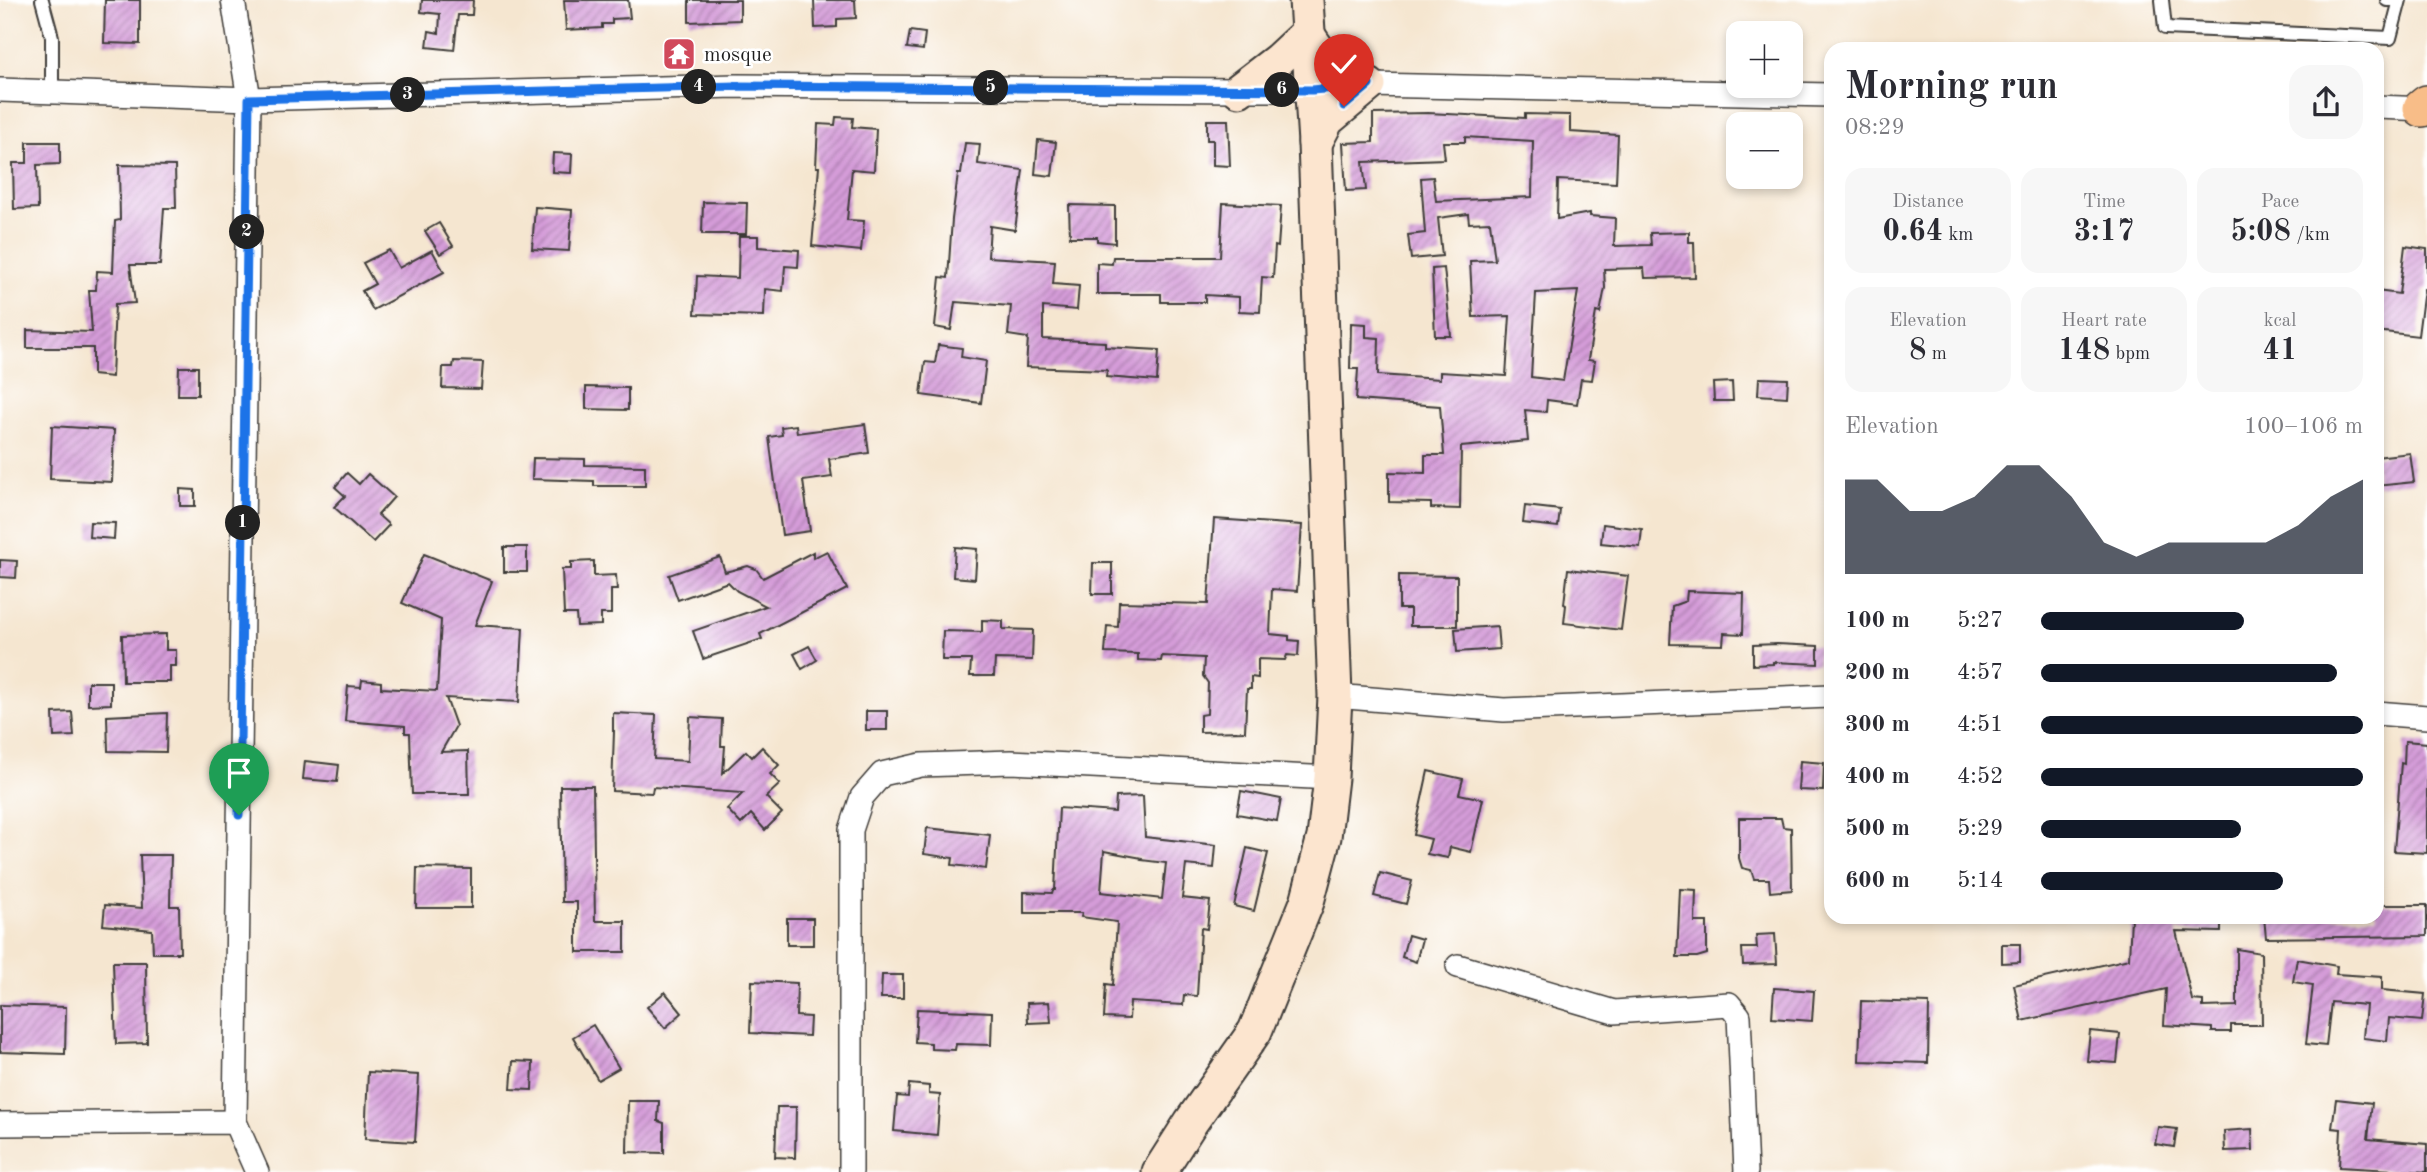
<!DOCTYPE html>
<html lang="en">
<head>
<meta charset="utf-8">
<style>
  :root { --surface:#fff; --page:#f7f7f7; --text:#2b2b33; --muted:#7c7c81; --accent:#111827 }
  body { margin:0; font-family:"Old Standard TT",serif; background:var(--page); color:var(--text); height:100vh; display:flex; flex-direction:column; font-size:26px; white-space:nowrap }
  * { box-sizing:border-box; margin:0 }
  p { font-size:23px; color:var(--muted) }
  .icon { flex:none; width:38px; height:38px; fill:none; stroke:currentColor; stroke-width:2; stroke-linecap:round; stroke-linejoin:round }
  .map { position:relative; flex:1; overflow:hidden }
  .side { position:absolute; left:1824px; top:42px; width:560px; height:882px; display:flex; flex-direction:column; background:var(--surface); border-radius:21px; box-shadow:0 4px 10px #0003 }
  .side>* { flex:none }
  .fabs { position:absolute; left:1726px; top:21px; display:grid; gap:14px }
  .fabs a { display:grid; place-items:center; width:77px; height:77px; border-radius:14px; background:var(--surface); box-shadow:0 4px 10px #0003; font-size:35px }
  .pin { position:absolute; display:grid; place-items:center; width:60px; height:60px; color:#fff; margin:-72px -30px; border-radius:50% 50% 50% 0; rotate:-45deg; box-shadow:0 0 7px #0007 }
  .pin .icon { rotate:45deg }
  .km { position:absolute; width:35px; height:35px; margin:-18px; border-radius:50%; background:#222; color:#fff; font-size:19px; line-height:35px; text-align:center }
  .round { display:grid; place-items:center; flex:none; width:74px; height:74px; border-radius:21px; background:var(--page) }
  .headline { display:flex; align-items:center; justify-content:space-between; height:119px; padding:0 21px }
  h1 { font-size:38px; font-weight:700; line-height:52px }
  .metrics { display:grid; grid-template-columns:repeat(3,1fr); gap:10px; height:119px; padding:7px 21px }
  .metrics div { display:grid; align-content:center; border-radius:18px; background:var(--page); text-align:center }
  .metrics b { font-size:30px; font-weight:700 }
  .metrics small { font-size:19px; font-weight:400 }
  .metrics p { font-size:19px }
  .chart { height:196px; padding:14px 21px }
  .chart p { display:flex; justify-content:space-between }
  .chart svg { width:100%; height:126px; margin-top:7px; fill:var(--accent); opacity:.7 }
  ul { padding:0 21px; list-style:none; font-size:23px }
  li { display:grid; grid-template-columns:112px 84px 1fr; align-items:center; height:52px }
  li i { height:18px; border-radius:9px; background:var(--accent) }
  .map>svg:first-child { display:block }
  .building { fill:url(#building-hatch); fill-rule:evenodd }
  .lines { fill:none; stroke-linecap:round; stroke-linejoin:round }
  .service-casing { stroke:#3d3a37; stroke-width:16 }
  .minor-casing { stroke:#3d3a37; stroke-width:26 }
  .secondary-casing { stroke:#3d3a37; stroke-width:37 }
  .primary-casing { stroke:#3d3a37; stroke-width:40 }
  .service { stroke:#fff; stroke-width:12 }
  .minor { stroke:#fff; stroke-width:23 }
  .secondary { stroke:#fce5cf; stroke-width:33 }
  .primary { stroke:#f8bd88; stroke-width:37 }
  .route-casing { stroke:#fff; stroke-width:14 }
  .route { stroke:#1a73e8; stroke-width:9 }
  .labels { text-anchor:middle; stroke-width:5; stroke-linejoin:round; paint-order:stroke }
  .poi-label { font-size:21px; fill:#1c1c1c; stroke:#fff; text-anchor:start }
</style>
</head>
<body>
<div class="map">
<svg width="2427" height="1172" viewBox="0 0 2427 1172">
  <defs>
    <pattern id="building-hatch" width="6" height="6" patternUnits="userSpaceOnUse" patternTransform="scale(1.75)"><rect width="6" height="6" fill="#d59cd9"/><path d="M-1 1l2-2M0 6l6-6M5 7l2-2" fill="none" stroke="#ac7eaf"/></pattern>
  </defs>
  <rect width="100%" height="100%" fill="#fff"/>
  <filter id="ink" filterUnits="userSpaceOnUse"><feTurbulence type="fractalNoise" baseFrequency=".0143" numOctaves="2"/><feDisplacementMap in="SourceGraphic" scale="14" xChannelSelector="R" yChannelSelector="G"/><feConvolveMatrix kernelMatrix="1 2 1 2 8 2 1 2 1" color-interpolation-filters="sRGB"/></filter>
  <filter id="wash" filterUnits="userSpaceOnUse"><feTurbulence type="fractalNoise" baseFrequency=".00686" numOctaves="4" result="noise"/><feDisplacementMap in="SourceGraphic" scale="28" xChannelSelector="R" yChannelSelector="G"/><feGaussianBlur stdDeviation="1.57" result="paint"/><feColorMatrix in="noise" values="0 0 0 0 0 0 0 0 0 0 0 0 0 0 0 0 0 1.4 0 .05"/><feComposite in="paint" operator="in"/></filter>
  <g filter="url(#wash)">
    <rect width="100%" height="100%" fill="#f5e6d0"/>
    <g id="blocks">
      <g class="building">
        <polygon points="105,0 140,0 140,44 104,43"/>
        <polygon points="422,0 473,0 472,15 458,15 454,50 427,47 429,31 439,33 440,14 421,12"/>
        <polygon points="564,0 628,0 630,18 612,19 612,24 602,24 602,28 566,30"/>
        <polygon points="689,0 740,0 740,20 689,22"/>
        <polygon points="814,0 855,0 856,18 837,19 837,27 815,28"/>
        <polygon points="910,31 925,33 923,50 907,48"/>
        <path d="M1428 113 1525 118V114L1570 115V132L1618 135 1616 183 1558 180 1557 219 1590 213V216L1615 218 1614 246 1651 245 1650 233 1689 232V242H1694L1695 277 1645 278 1644 268 1604 269 1605 288 1600 313 1596 312 1588 360 1595 361 1592 380 1581 379 1577 404 1547 400 1546 412 1525 410 1528 441 1461 447 1460 509 1431 508V503L1389 502V472L1425 473V455H1444L1440 406 1356 400 1358 369H1350L1351 323 1366 324V337L1379 338 1378 375 1440 379V372L1506 376 1510 316 1473 317 1470 261 1495 260 1490 222 1469 223 1468 214 1438 218 1442 256 1411 259 1408 235 1425 233 1421 178 1433 177 1436 201 1532 197 1533 141 1465 137V142H1443L1445 159 1363 162 1366 190 1346 191 1343 143 1373 142V114ZM1578 291 1563 381 1531 377 1536 293Z"/>
        <polygon points="836,117 853,118 852,127 876,129 874,171 852,169 847,220 864,221 861,251 812,246 819,167 816,167 818,124 835,125"/>
        <polygon points="1207,120 1228,120 1230,166 1213,165 1213,140 1207,140"/>
        <polygon points="1038,140 1056,142 1052,176 1035,174"/>
        <polygon points="27,142 60,142 60,164 37,165 38,208 14,209 13,163 27,163"/>
        <polygon points="965,143 980,144 978,164 1023,170 1015,230 990,226 988,257 1055,261 1053,284 1079,286 1077,310 1043,307 1043,339 1105,342 1105,347 1159,350 1157,381 1106,377 1107,370 1026,367 1028,338 1008,335 1011,306 955,302 951,330 935,327 940,277 948,278 952,219 958,174 961,174"/>
        <polygon points="553,153 572,154 571,173 552,172"/>
        <polygon points="119,165 175,166 176,208 164,208 160,265 130,265 135,303 115,304 112,377 93,375 93,348 27,348 27,330 92,332 89,290 96,290 97,271 113,272 115,221 120,220"/>
        <polygon points="703,202 747,203 746,234 702,234"/>
        <polygon points="1223,203 1281,206 1278,247 1275,246 1273,278 1262,277 1260,312 1239,311 1239,297 1205,295 1205,302 1161,302 1161,294 1097,294 1097,263 1112,264 1113,257 1220,257"/>
        <polygon points="1069,205 1115,206 1115,243 1097,241 1097,237 1070,237"/>
        <polygon points="535,207 572,210 569,251 532,249"/>
        <polygon points="439,223 453,246 440,254 425,231"/>
        <polygon points="739,236 758,236 758,247 799,250 798,267 785,266 783,291 765,289 764,316 695,314 697,276 738,278"/>
        <polygon points="2405,246 2427,249 2427,289 2424,289 2418,336 2376,331 2376,291 2399,294"/>
        <polygon points="389,250 399,268 432,250 444,272 373,310 362,291 375,284 363,263"/>
        <polygon points="1444,268 1451,336 1435,336 1432,269"/>
        <polygon points="938,345 962,348 961,357 986,361 981,403 921,395 925,362 935,363"/>
        <polygon points="454,361 483,362 481,389 442,388 443,367 453,367"/>
        <polygon points="179,367 198,367 198,395 178,395"/>
        <polygon points="1759,378 1788,379 1787,397 1758,395"/>
        <polygon points="1732,382 1733,401 1714,401 1713,383"/>
        <polygon points="586,387 628,388 628,410 586,409"/>
        <polygon points="865,424 869,453 829,459 832,477 803,481 810,531 782,535 769,437 782,435 781,427 796,425 797,433"/>
        <polygon points="52,426 114,430 112,482 50,479"/>
        <polygon points="2410,453 2414,482 2376,486 2376,457"/>
        <polygon points="533,458 585,459 585,465 645,466 645,486 594,486 594,481 532,479"/>
        <polygon points="347,473 359,484 368,474 394,497 378,515 389,525 373,542 334,507 345,496 335,487"/>
        <polygon points="180,489 195,490 195,506 180,506"/>
        <polygon points="1525,506 1560,510 1558,527 1523,523"/>
        <polygon points="1214,519 1302,525 1297,591 1272,589 1270,634 1289,636 1289,640 1299,641 1298,656 1287,655 1285,660 1258,659 1258,678 1251,677 1251,689 1247,689 1245,731 1200,732 1200,715 1207,714 1208,683 1203,676 1204,658 1162,656 1161,661 1138,660 1138,654 1105,653 1107,626 1118,627 1119,602 1208,604"/>
        <polygon points="90,522 115,523 114,539 89,537"/>
        <polygon points="1603,524 1642,529 1640,547 1601,543"/>
        <rect x="504" y="547" width="23" height="25"/>
        <polygon points="955,547 977,549 975,579 953,577"/>
        <polygon points="827,551 847,589 760,634 762,639 703,659 693,631 766,606 737,591 728,582 678,600 669,575 720,557 725,572 748,566 756,569 763,578 813,552 813,558"/>
        <polygon points="424,554 492,581 475,625 523,628 519,702 446,698 456,726 441,752 468,751 469,794 412,794 410,733 405,733 405,726 345,721 348,686 361,687 362,680 381,682 381,688 437,691 441,620 402,603"/>
        <polygon points="0,560 17,561 16,578 0,577"/>
        <polygon points="594,561 594,576 616,575 617,590 611,590 611,614 601,614 601,625 577,626 576,614 564,614 562,569 571,569 571,562"/>
        <polygon points="1093,563 1112,563 1112,594 1092,594"/>
        <polygon points="1568,569 1628,576 1621,630 1564,623 1566,605 1564,604"/>
        <polygon points="1399,575 1457,576 1457,626 1410,626 1410,609 1399,609"/>
        <polygon points="1687,591 1744,593 1743,634 1724,633 1723,645 1670,644 1672,606 1686,601"/>
        <polygon points="982,620 1003,621 1003,629 1033,630 1032,660 995,659 994,676 970,676 971,660 942,660 943,631 982,632"/>
        <polygon points="1497,626 1499,649 1457,652 1455,629"/>
        <polygon points="166,634 166,650 176,650 176,666 170,666 170,682 123,682 122,635"/>
        <polygon points="1777,644 1818,646 1818,664 1773,662 1773,664 1753,665 1753,645"/>
        <polygon points="809,646 817,660 802,669 794,654"/>
        <polygon points="88,682 111,682 111,704 88,705"/>
        <rect x="866" y="711" width="21" height="19"/>
        <polygon points="72,712 74,736 54,737 53,713"/>
        <polygon points="167,713 166,752 108,751 107,716"/>
        <polygon points="613,713 656,715 654,759 688,761 690,717 722,719 721,746 725,746 723,773 746,751 752,757 762,747 779,765 770,774 780,784 766,797 782,813 765,830 751,814 741,824 727,809 743,793 653,787 652,793 612,791 614,731 613,731"/>
        <polygon points="2405,741 2427,743 2427,853 2394,851 2401,763 2404,764"/>
        <polygon points="305,761 339,765 337,782 303,779"/>
        <polygon points="1800,761 1824,763 1823,791 1798,790"/>
        <polygon points="1428,771 1463,779 1459,794 1483,799 1471,852 1450,847 1448,858 1427,854 1431,839 1414,835"/>
        <polygon points="560,786 593,786 595,921 625,921 625,952 577,952 577,902 562,902"/>
        <polygon points="1241,791 1281,799 1277,821 1237,814"/>
        <path d="M1143 796 1145 837 1216 845 1214 868 1186 865 1182 898 1210 901 1207 929 1201 928 1197 996 1184 995 1183 1005 1130 1002 1129 1019 1104 1018 1106 984 1113 985 1117 922 1081 917 1082 913H1024V892L1052 893 1053 890H1055L1059 808 1115 812 1116 797ZM1104 851 1142 858 1141 860 1166 863 1162 899 1101 892Z"/>
        <polygon points="1739,818 1781,818 1783,827 1791,828 1792,890 1770,892 1769,879 1754,879 1751,870 1742,868 1739,858"/>
        <polygon points="927,828 990,835 986,869 952,865 953,858 924,854"/>
        <polygon points="1247,848 1268,853 1254,911 1234,906"/>
        <polygon points="140,855 171,855 170,906 179,906 180,953 153,953 152,930 103,925 105,905 142,908"/>
        <polygon points="417,868 471,869 471,908 416,908"/>
        <polygon points="1380,873 1412,881 1406,904 1374,896"/>
        <polygon points="1680,889 1696,890 1695,922 1707,922 1707,954 1697,957 1677,957"/>
        <polygon points="2376,905 2427,905 2427,936 2266,938 2264,917 2376,917"/>
        <polygon points="2131,917 2221,917 2221,932 2176,931 2192,1000 2203,1001 2203,1007 2237,1006 2237,949 2261,953 2262,1025 2231,1025 2231,1032 2212,1032 2212,1028 2164,1025 2166,989 2022,1021 2014,985 2129,959"/>
        <rect x="787" y="918" width="26" height="27"/>
        <polygon points="1775,934 1777,964 1743,965 1742,948 1757,948 1756,935"/>
        <polygon points="1408,935 1422,939 1416,962 1402,957"/>
        <polygon points="2002,944 2020,944 2020,962 2002,963"/>
        <polygon points="2297,959 2337,966 2336,974 2382,977 2382,990 2425,994 2422,1021 2389,1018 2387,1041 2363,1038 2366,1005 2331,1002 2326,1046 2306,1044 2313,985 2293,982"/>
        <polygon points="113,962 146,962 147,1043 116,1044"/>
        <polygon points="882,975 903,975 903,998 881,998"/>
        <polygon points="752,981 797,983 796,1016 810,1017 809,1036 750,1033"/>
        <polygon points="1774,988 1814,991 1812,1021 1772,1018"/>
        <polygon points="665,992 682,1013 665,1028 647,1007"/>
        <polygon points="1861,1001 1929,1003 1928,1063 1859,1061"/>
        <polygon points="1049,1002 1051,1022 1028,1023 1027,1003"/>
        <polygon points="0,1005 66,1007 65,1054 0,1052"/>
        <polygon points="917,1009 992,1012 991,1045 956,1044 955,1050 931,1049 931,1043 915,1042"/>
        <polygon points="593,1025 619,1068 598,1080 573,1037"/>
        <polygon points="2090,1031 2120,1034 2117,1063 2087,1061"/>
        <polygon points="513,1061 533,1062 532,1090 511,1089"/>
        <polygon points="368,1072 419,1075 415,1142 365,1139"/>
        <polygon points="909,1084 929,1086 929,1094 940,1095 937,1135 894,1131 897,1096 908,1097"/>
        <polygon points="2336,1099 2372,1103 2368,1139 2427,1144 2427,1172 2339,1167 2341,1129 2332,1128"/>
        <polygon points="628,1101 659,1101 658,1121 664,1123 664,1153 627,1152"/>
        <polygon points="777,1107 796,1107 795,1158 775,1157"/>
        <polygon points="2158,1127 2177,1129 2174,1147 2155,1144"/>
        <polygon points="2252,1129 2253,1150 2225,1151 2224,1131"/>
      </g>
    </g>
  </g>
  <g filter="url(#ink)">
    <use href="#blocks" fill-opacity="0" stroke="#3d3a37" stroke-width="2"/>
    <g class="lines">
      <defs>
        <g id="service">
          <polyline points="42,0 52,37 52,91"/>
          <polyline points="2162,0 2165,28 2390,38 2400,0 2387,0"/>
        </g>
        <g id="minor">
          <polyline points="233,0 249,99 235,1122"/>
          <polyline points="0,90 249,99 736,86 1239,90 1312,90 1369,85 1830,95"/>
          <polyline points="2376,107 2427,109"/>
          <polyline points="1335,696 1504,710 1830,696"/>
          <polyline points="2376,713 2427,717"/>
          <polyline points="1458,966 1614,1012 1729,1004 1739,1016 1746,1172"/>
          <polyline points="0,1124 235,1122 257,1172"/>
          <polyline points="851,1172 851,830 862,797 882,774 921,765 1011,762 1331,778"/>
        </g>
        <g id="secondary">
          <path d="M1239 90 1278 60 1307 33C1327 65 1334 71 1369 85L1327 120 1315 143"/>
          <polyline points="1159,1172 1191,1122 1255,1031 1307,902 1324,837 1331,778 1335,696 1315,143 1306,0"/>
        </g>
        <polyline id="primary" points="2422,108 2427,104"/>
      </defs>
      <use href="#service" class="service-casing"/>
      <use href="#minor" class="minor-casing"/>
      <use href="#secondary" class="secondary-casing"/>
      <use href="#primary" class="primary-casing"/>
      <use href="#service" class="service"/>
      <use href="#minor" class="minor"/>
      <use href="#secondary" class="secondary"/>
      <use href="#primary" class="primary"/>
    </g>
  </g>
  <g class="lines" filter="url(#ink)">
    <defs>
      <polyline id="route" points="239,815 249,99 736,86 1312,90 1369,85 1344,106"/>
    </defs>
    <use href="#route" class="route-casing"/>
    <use href="#route" class="route"/>
  </g>
  <defs>
    <symbol id="temple-square" viewBox="-11 -11 22 22"><rect x="-9" y="-9" width="18" height="18" rx="4" fill="#d1495b" stroke="#fff"/><path d="M0-6L5-2H3V0L6.5 2.5H4V6H1.5V3h-3V6H-4V2.5H-6.5L-3 0V-2H-5Z" fill="#fff"/></symbol>
  </defs>
  <g fill-rule="evenodd">
    <use href="#temple-square" x="660" y="35" width="38" height="38"/>
  </g>
  <g class="labels">
    <g class="poi-label">
      <text x="704" y="61">mosque</text>
    </g>
  </g>
</svg>
<div class="fabs">
<a>+</a>
<a>−</a>
</div>
<div class="pin" style="left:239px;top:815px;background:#1e9e55"><svg class="icon" aria-label="arrive" viewBox="0 0 24 24"><path d="M6 21V4h12l-3 4 3 4H6"/></svg></div>
<div class="pin" style="left:1344px;top:106px;background:#d93025"><svg class="icon" aria-label="check" viewBox="0 0 24 24"><path d="M5 12l5 5 9-10"/></svg></div>
<b class="km" style="left:243px;top:523px">1</b>
<b class="km" style="left:247px;top:232px">2</b>
<b class="km" style="left:408px;top:95px">3</b>
<b class="km" style="left:699px;top:87px">4</b>
<b class="km" style="left:991px;top:88px">5</b>
<b class="km" style="left:1282px;top:90px">6</b>
<section class="side">
<div class="headline"><div><h1>Morning run</h1><p>08:29</p></div><a class="round"><svg class="icon" aria-label="share" viewBox="0 0 24 24"><path d="M12 15V3M7 8l5-5 5 5M5 13v7h14v-7"/></svg></a></div>
<div class="metrics">
<div><p>Distance</p><b>0.64<small> km</small></b></div>
<div><p>Time</p><b>3:17</b></div>
<div><p>Pace</p><b>5:08<small> /km</small></b></div>
</div>
<div class="metrics">
<div><p>Elevation</p><b>8<small> m</small></b></div>
<div><p>Heart rate</p><b>148<small> bpm</small></b></div>
<div><p>kcal</p><b>41</b></div>
</div>
<div class="chart"><p><span>Elevation</span>100–106 m</p>
<svg viewBox="0 0 160 44" preserveAspectRatio="none"><path d="M0 44V11L10 11L20 22L30 22L40 17L50 6L60 6L70 17L80 33L90 38L100 33L110 33L120 33L130 33L140 27L150 17L160 11V44z"/></svg>
</div>
<ul>
<li><b>100 m</b>5:27<i style="width:63%"></i></li>
<li><b>200 m</b>4:57<i style="width:92%"></i></li>
<li><b>300 m</b>4:51<i style="width:100%"></i></li>
<li><b>400 m</b>4:52<i style="width:100%"></i></li>
<li><b>500 m</b>5:29<i style="width:62%"></i></li>
<li><b>600 m</b>5:14<i style="width:75%"></i></li>
</ul>
</section>
</div>
</body>
</html>
